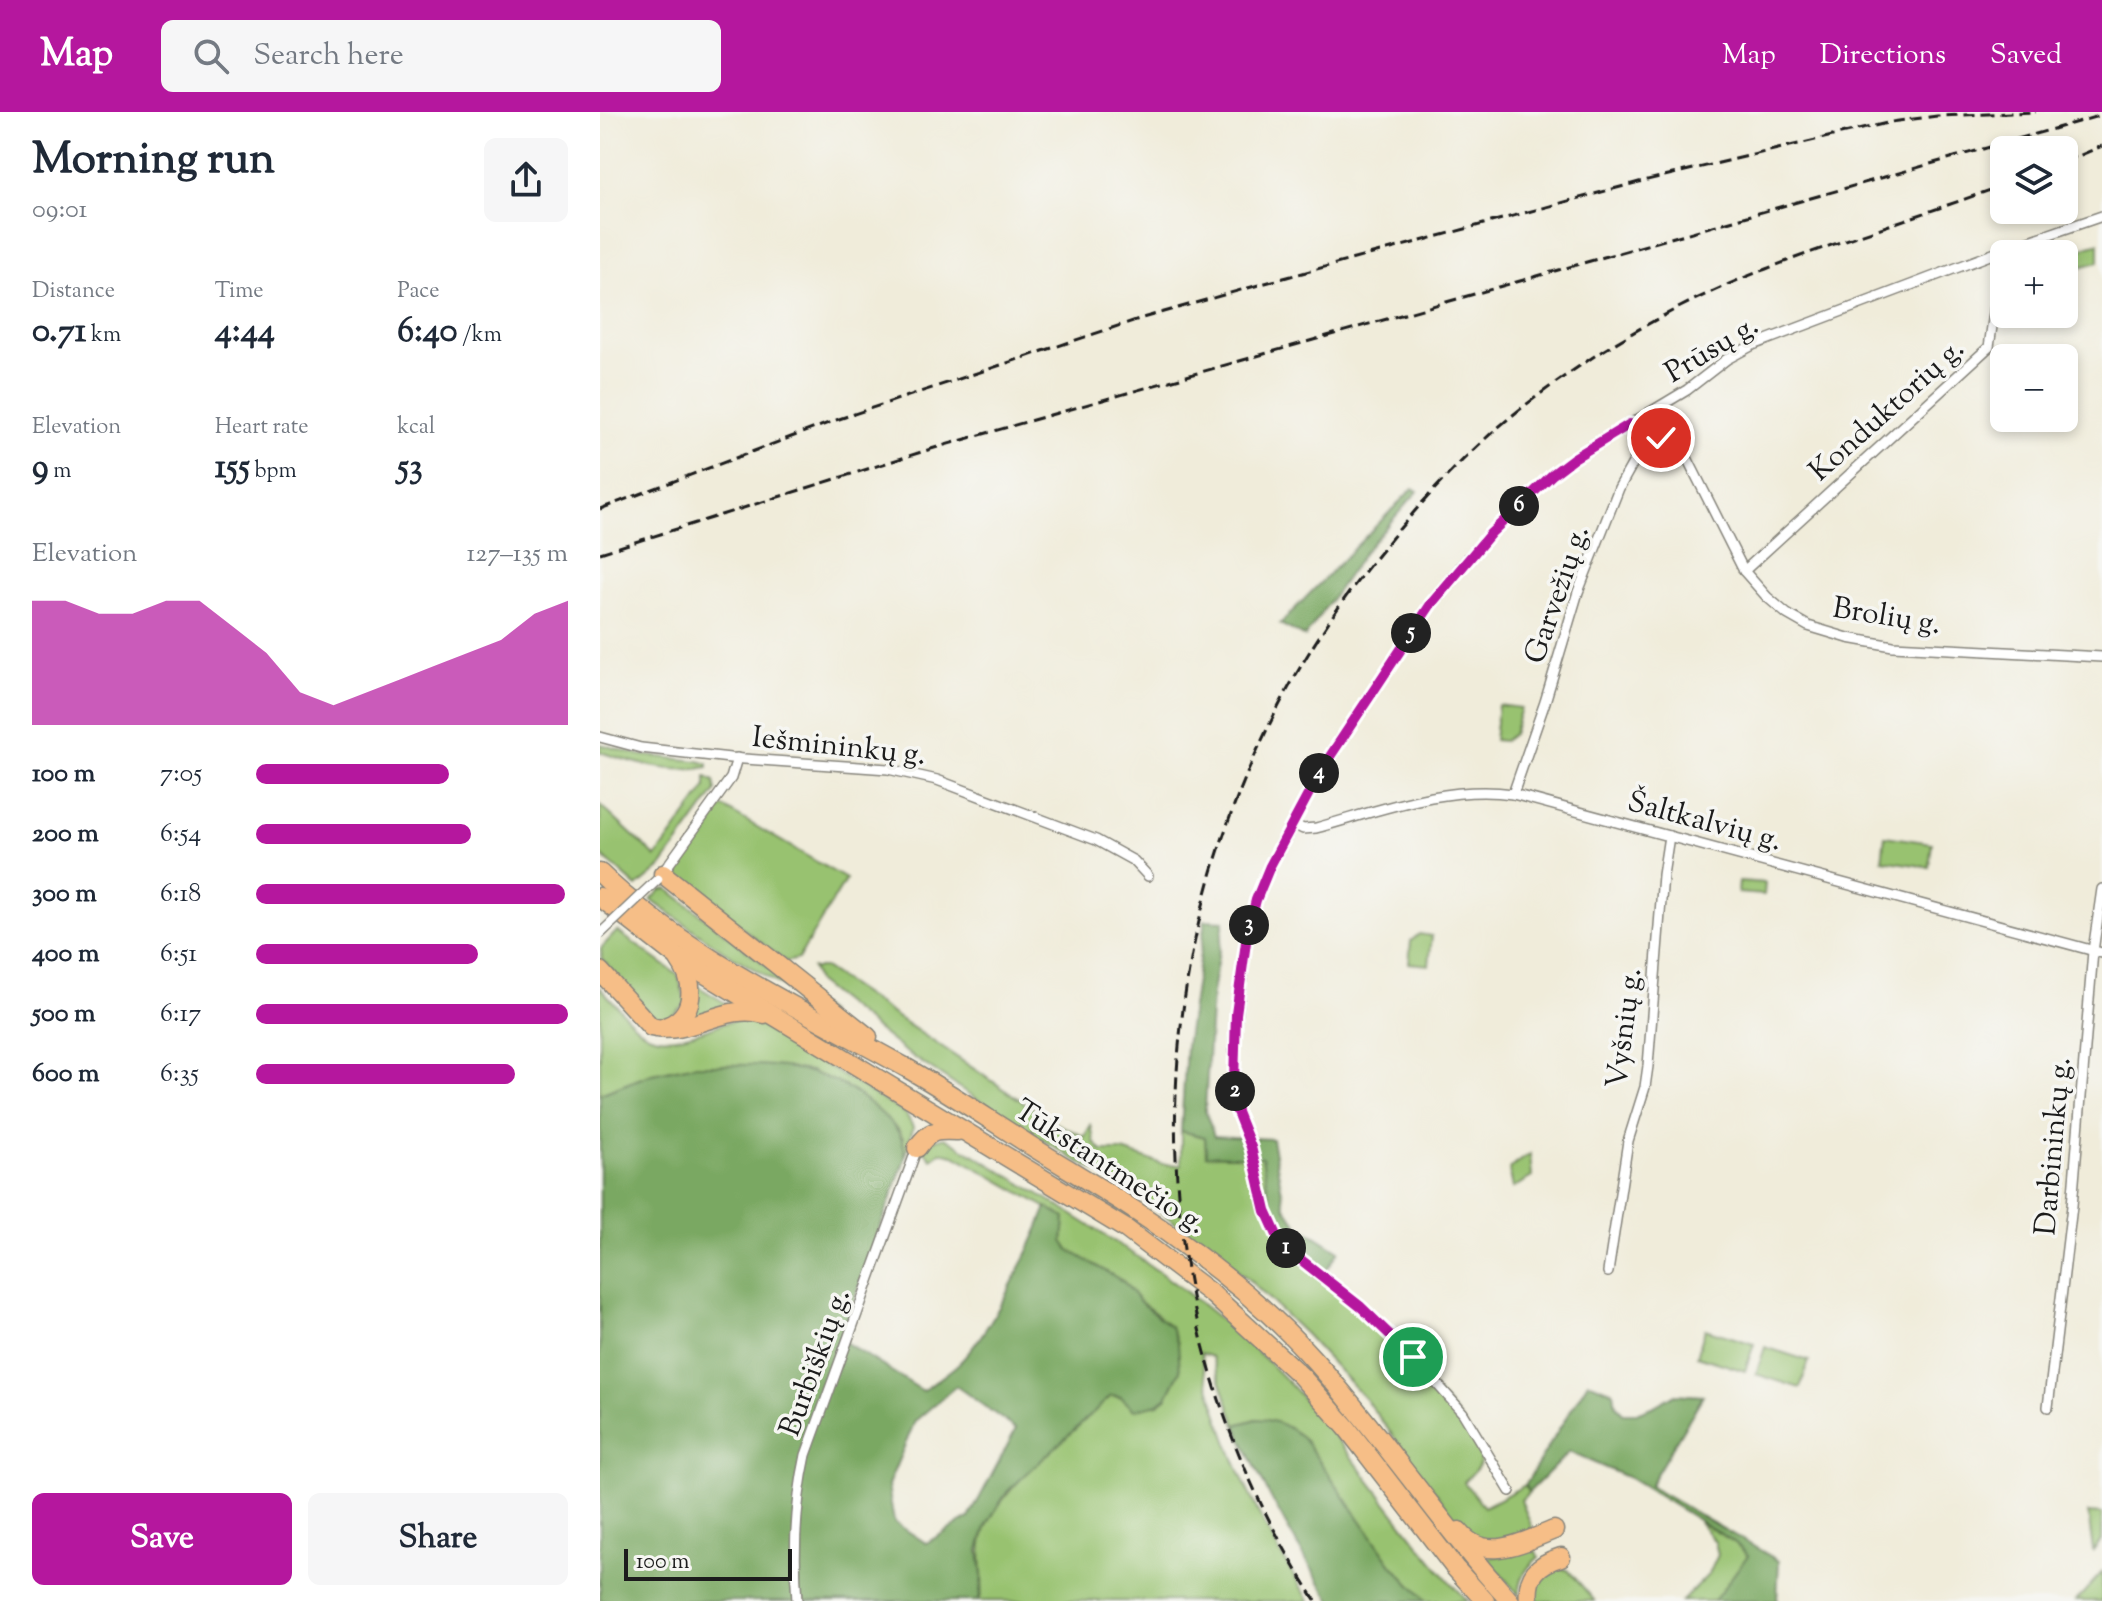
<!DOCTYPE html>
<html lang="en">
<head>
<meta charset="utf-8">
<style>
  :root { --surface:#fff; --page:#f6f6f7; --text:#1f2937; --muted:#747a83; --accent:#b5179e }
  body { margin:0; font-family:"Sorts Mill Goudy",serif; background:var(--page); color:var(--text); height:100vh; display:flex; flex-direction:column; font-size:30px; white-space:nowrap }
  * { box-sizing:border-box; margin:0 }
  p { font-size:26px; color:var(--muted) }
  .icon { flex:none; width:44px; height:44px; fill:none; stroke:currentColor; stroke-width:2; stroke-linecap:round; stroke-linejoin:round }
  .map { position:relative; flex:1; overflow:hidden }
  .details { display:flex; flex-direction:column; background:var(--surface); width:600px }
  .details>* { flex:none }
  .controls { position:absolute; left:1390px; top:24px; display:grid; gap:16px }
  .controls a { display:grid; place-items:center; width:88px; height:88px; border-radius:12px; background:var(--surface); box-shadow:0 4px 12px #0003; font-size:40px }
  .scale { position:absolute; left:24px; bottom:20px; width:168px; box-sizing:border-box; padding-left:8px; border:4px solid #1c1c1c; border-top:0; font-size:22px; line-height:28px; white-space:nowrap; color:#1c1c1c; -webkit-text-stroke:6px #f6f6f2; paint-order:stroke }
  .pin { position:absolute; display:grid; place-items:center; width:68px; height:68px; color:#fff; margin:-34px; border:4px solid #fff; border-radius:50%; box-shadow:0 2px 8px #0007 }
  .km { position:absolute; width:40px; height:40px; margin:-20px; border-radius:50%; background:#222; color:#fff; font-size:22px; line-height:40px; text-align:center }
  .round { display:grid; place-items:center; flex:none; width:84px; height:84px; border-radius:12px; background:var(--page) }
  .head { display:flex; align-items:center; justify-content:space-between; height:136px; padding:0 32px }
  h1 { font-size:44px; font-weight:700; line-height:60px }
  .figures { display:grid; grid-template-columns:repeat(3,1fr); gap:12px; height:136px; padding:8px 32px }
  .figures div { display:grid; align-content:center }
  .figures b { font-size:34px; font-weight:700 }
  .figures small { font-size:22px; font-weight:400 }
  .figures p { font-size:22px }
  .chart { height:224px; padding:16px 32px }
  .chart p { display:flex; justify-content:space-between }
  .chart svg { width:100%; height:144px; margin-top:8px; fill:var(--accent); opacity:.7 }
  .primary-button { display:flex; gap:16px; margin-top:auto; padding:16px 32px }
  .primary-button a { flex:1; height:92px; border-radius:12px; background:var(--accent); color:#fff; font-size:32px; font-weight:700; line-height:92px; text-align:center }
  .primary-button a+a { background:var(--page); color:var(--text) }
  ul { padding:0 32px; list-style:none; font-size:26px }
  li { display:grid; grid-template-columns:128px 96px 1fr; align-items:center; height:60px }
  li i { height:20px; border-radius:10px; background:var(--accent) }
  header { display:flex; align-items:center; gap:48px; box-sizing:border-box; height:112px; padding:0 40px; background:var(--accent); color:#fff }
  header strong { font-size:38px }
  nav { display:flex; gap:44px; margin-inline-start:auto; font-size:28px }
  .search { width:560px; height:72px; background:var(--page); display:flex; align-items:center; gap:20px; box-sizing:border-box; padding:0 28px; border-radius:12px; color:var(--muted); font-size:30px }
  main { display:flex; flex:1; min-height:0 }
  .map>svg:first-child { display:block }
  .green { fill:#98c26f; stroke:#5a6f46; stroke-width:2 }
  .forest { fill:#7aa862; stroke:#4b623f; stroke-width:2; fill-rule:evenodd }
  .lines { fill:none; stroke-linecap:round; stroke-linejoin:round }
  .street-casing { stroke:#86847b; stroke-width:12 }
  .highway-casing { stroke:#86847b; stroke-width:21 }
  .street { stroke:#fff; stroke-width:9 }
  .highway { stroke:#f6be87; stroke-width:18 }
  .rail { stroke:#1c1c1c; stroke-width:3; stroke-dasharray:12 6; stroke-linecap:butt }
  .street-bridge-casing { stroke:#86847b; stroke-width:12; stroke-linecap:butt }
  .street-bridge { stroke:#fff; stroke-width:9 }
  .route-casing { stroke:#fff; stroke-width:16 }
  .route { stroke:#b5179e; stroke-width:10 }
  .labels { text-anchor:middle; stroke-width:7; stroke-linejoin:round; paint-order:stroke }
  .street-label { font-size:30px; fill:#1c1c1c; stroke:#f6f6f2 }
</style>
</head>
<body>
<header>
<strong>Map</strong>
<div class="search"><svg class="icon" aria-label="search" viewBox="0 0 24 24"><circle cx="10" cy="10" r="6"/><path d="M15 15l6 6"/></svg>Search here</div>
<nav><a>Map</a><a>Directions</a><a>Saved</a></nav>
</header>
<main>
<section class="details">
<div class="head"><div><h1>Morning run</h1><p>09:01</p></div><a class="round"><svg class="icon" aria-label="share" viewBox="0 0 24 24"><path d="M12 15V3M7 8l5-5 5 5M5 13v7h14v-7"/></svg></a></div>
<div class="figures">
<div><p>Distance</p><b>0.71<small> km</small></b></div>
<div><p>Time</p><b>4:44</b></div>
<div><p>Pace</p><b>6:40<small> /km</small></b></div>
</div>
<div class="figures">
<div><p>Elevation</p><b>9<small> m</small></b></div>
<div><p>Heart rate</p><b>155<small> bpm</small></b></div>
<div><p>kcal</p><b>53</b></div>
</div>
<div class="chart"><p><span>Elevation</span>127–135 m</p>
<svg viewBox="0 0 160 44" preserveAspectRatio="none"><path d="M0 44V6L10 6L20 10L30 10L40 6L50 6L60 14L70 22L80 34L90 38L100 34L110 30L120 26L130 22L140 18L150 10L160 6V44z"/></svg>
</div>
<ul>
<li><b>100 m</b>7:05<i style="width:62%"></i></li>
<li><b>200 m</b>6:54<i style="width:69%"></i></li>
<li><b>300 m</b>6:18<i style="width:99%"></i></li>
<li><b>400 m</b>6:51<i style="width:71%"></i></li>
<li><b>500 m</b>6:17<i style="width:100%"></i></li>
<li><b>600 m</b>6:35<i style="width:83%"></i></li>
</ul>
<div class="primary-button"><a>Save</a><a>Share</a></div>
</section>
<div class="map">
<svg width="1502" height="1489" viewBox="0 0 1502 1489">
  <rect width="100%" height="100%" fill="#f6f6f2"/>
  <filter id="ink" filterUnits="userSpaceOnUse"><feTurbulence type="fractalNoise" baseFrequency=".0125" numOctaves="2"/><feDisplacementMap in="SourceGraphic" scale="16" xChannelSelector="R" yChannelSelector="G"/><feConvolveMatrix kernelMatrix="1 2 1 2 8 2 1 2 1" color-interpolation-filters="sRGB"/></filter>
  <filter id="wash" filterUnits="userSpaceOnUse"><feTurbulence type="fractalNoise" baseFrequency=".006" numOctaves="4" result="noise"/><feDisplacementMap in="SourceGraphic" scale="32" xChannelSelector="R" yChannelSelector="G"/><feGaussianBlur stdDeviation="1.8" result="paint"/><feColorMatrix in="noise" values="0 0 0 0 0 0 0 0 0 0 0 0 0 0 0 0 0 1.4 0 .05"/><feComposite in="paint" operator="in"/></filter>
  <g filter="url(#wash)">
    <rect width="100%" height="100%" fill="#f0ecda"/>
    <g class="green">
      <polygon points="1499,131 1499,150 1464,159 1464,142"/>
      <polygon points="898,593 921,596 913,622 904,629 894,628"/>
      <path d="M0 632 40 643 99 649 108 652V655C73 663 33 651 0 640Z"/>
      <polygon points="106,665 114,669 116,679 61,755 37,775 0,742 0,693 56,745 106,676"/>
      <polygon points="123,695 246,767 198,847 186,850 81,768 76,757 118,697"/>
      <polygon points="1285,724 1332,731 1329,755 1282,748"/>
      <polygon points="1139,769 1165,771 1164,783 1138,781"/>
      <polygon points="68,777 229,902 122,838 51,788 61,778"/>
      <polygon points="17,819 78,863 86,891 67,907 49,902 2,847 1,836"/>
      <polygon points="819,822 832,824 829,853 809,851 811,829"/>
      <path d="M212 856H224L453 1010 485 1025 491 1013 494 1030 502 1039H523L562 1052 581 1053V1019L605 1025 607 1043 662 1045 669 1085 687 1126 725 1161 721 1167C753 1194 877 1309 881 1345 882 1354 870 1363 864 1370L884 1395 925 1373 929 1380 921 1388 933 1418 895 1431 869 1424 765 1287 706 1223 647 1166 535 1080 477 1049 361 977 303 938 217 870Z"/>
      <path d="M0 875C43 921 44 938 110 916 125 911 136 906 152 909L306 1002 313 1015 305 1047 303 1026 298 1017 212 959 156 953H96L52 962 0 982Z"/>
      <polygon points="99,875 132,895 78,914 98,875"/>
      <path d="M345 1025C461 1096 580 1161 677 1259 748 1330 799 1416 867 1489H826L793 1454 772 1427 657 1307 636 1313 612 1245 601 1241C603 1258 610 1277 615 1294 637 1364 670 1429 710 1489H379C388 1467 375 1445 386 1417 403 1372 475 1318 511 1284L558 1292 567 1285 580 1259 559 1204 539 1189 524 1170 469 1138 463 1130 465 1106 354 1043 340 1040 332 1047 323 1038 324 1031Z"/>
      <polygon points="930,1042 932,1065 913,1076 909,1057"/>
      <polygon points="1105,1217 1154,1232 1145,1259 1097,1244"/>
      <polygon points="1165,1235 1209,1249 1200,1276 1156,1262"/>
      <polygon points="1488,1401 1502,1402 1502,1428 1493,1439"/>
      <polygon points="1099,1410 1134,1430 1149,1444 1114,1489 1082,1489 1109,1462 1118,1443 1115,1430"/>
      <path d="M933 1434 939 1445C926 1456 919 1466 920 1484L886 1446 905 1443Z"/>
      <polygon points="951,1454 968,1458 995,1489 933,1489 934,1469"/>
      <polygon points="1502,1460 1502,1489 1476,1489"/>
    </g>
    <g class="forest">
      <polygon points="813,376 818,379 765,439 705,525 680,512"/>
      <path d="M605 808 624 809 612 881 605 998 614 1024 672 1027 685 1095 698 1113 739 1139 725 1161C713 1150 697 1139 687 1126 669 1103 667 1072 662 1045L606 1043 605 1025 581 1019 586 934Z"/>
      <path d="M96 953C171 953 223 947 281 1001 297 1016 305 1024 305 1047L240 1227 323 1279C334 1270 347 1262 358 1252 390 1222 431 1137 447 1095L465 1106 463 1129 469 1138 524 1170 539 1189 571 1215 578 1231 580 1259 567 1285 558 1292 534 1298 521 1285 511 1284 408 1379 396 1397 386 1415 379 1438 382 1464 379 1489H0V982L52 962ZM356 1274 416 1317 369 1406 326 1431 294 1410 288 1373 315 1309Z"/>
      <polygon points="988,1270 1014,1280 1016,1293 1023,1301 1036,1301 1054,1294 1075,1282 1103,1284 1049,1374 1179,1449 1177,1489 1114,1489 1148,1443 1134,1430 1029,1366 969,1340 929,1380 925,1373"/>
      <path d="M657 1307C677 1308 688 1314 703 1326L793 1454 826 1489H732C695 1432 663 1376 636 1313Z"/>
    </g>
  </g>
  <g filter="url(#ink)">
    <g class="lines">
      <defs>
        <g id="street">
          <polyline points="1061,294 1144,459 1167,485 1187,502 1208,514 1248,526 1293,534 1502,545"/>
          <polyline points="1030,312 1043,333"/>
          <polyline points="1144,459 1389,235 1401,153 1398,140"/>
          <polyline points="0,625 41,636 130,646 288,657 337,668 496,728 534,749 548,764"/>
          <polyline points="913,682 945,590 978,480 1019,376 1043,333 1074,321"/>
          <path d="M693 712 703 717 716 716C778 699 847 672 913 682L1502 841"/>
          <polyline points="61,763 131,666 137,646"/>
          <polyline points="1008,1160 1028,1029 1045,975 1048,954 1063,763 1069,724"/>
          <polyline points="1448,1295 1472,1094 1493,839 1502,777"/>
          <polyline points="910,1379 863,1301 813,1245 761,1195 690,1140 676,1122 666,1099 651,1035 637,1000 634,929 647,823 656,788 670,754 723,655 831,492 862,453 891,421 953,362 974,346 1087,278 1127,247 1153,233 1398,140 1502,104"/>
          <path d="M197 1489C193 1438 195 1393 206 1343L317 1036"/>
        </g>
        <g id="highway">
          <path d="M0 761C82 842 205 899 305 955 347 979 387 1006 428 1032 479 1064 532 1094 580 1130 629 1165 676 1205 716 1250 785 1327 841 1413 910 1489"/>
          <polyline points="63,762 268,925"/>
          <polyline points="0,785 77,845 526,1117 613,1183 701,1264 747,1316 855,1456 885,1489"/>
          <path d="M0 859 51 915C91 925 125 890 164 902"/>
          <path d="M65 915C96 904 96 872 79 848"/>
          <path d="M317 1036C330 1017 337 1018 358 1019"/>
          <path d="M859 1419C884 1452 923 1430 954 1418"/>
          <path d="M929 1489C926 1463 938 1452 961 1445"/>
        </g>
      </defs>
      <use href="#street" class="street-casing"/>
      <use href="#highway" class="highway-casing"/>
      <use href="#street" class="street"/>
      <use href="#highway" class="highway"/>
      <g class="rail">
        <polyline points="1464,50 1502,34"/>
        <polyline points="0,397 239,307 539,207 669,170 1039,70 1291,10 1337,4 1436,0"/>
        <polyline points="0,441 331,337 1502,3"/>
        <path d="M716 1489C500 1159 539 725 791 427 831 379 874 333 923 295 996 238 1079 190 1166 157 1244 127 1325 102 1404 73"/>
      </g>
      <defs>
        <polyline id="street-bridge" points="0,822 58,767"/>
      </defs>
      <use href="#street-bridge" class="street-bridge-casing"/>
      <use href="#street-bridge" class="street-bridge"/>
    </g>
  </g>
  <g class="lines" filter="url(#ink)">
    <defs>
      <polyline id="route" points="813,1245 761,1195 681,1132 666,1099 651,1035 637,1000 634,969 636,902 647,823 656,788 670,754 723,655 831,492 891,421 953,362 974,346 1030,312 1043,333 1061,326"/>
    </defs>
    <use href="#route" class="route-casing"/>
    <use href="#route" class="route"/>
  </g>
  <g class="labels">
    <g class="street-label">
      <text transform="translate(1111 236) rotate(-31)" y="10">Prūsų g.</text>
      <text transform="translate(1286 297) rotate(-42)" y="10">Konduktorių g.</text>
      <text transform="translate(956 482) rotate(-71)" y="10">Garvežių g.</text>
      <text transform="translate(1287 503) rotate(9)" y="10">Brolių g.</text>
      <text transform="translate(239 633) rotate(6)" y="10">Iešmininkų g.</text>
      <text transform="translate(1105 708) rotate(15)" y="10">Šaltkalvių g.</text>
      <text transform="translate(1023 916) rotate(-83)" y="10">Vyšnių g.</text>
      <text transform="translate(1452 1034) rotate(-85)" y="10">Darbininkų g.</text>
      <text transform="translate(511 1054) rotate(33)" y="10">Tūkstantmečio g.</text>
      <text transform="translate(214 1250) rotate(-70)" y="10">Burbiškių g.</text>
    </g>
  </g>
</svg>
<div class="controls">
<a><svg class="icon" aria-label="layers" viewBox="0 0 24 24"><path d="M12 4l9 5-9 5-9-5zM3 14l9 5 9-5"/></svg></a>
<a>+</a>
<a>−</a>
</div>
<div class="scale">100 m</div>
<div class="pin" style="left:813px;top:1245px;background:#1e9e55"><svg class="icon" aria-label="arrive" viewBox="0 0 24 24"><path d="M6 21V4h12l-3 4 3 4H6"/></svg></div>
<div class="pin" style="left:1061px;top:326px;background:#d93025"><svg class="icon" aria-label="check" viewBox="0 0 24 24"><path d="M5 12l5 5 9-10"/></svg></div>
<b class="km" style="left:686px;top:1136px">1</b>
<b class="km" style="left:635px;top:979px">2</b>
<b class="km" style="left:649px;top:813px">3</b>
<b class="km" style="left:719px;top:661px">4</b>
<b class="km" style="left:811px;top:521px">5</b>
<b class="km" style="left:919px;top:394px">6</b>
</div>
</main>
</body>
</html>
